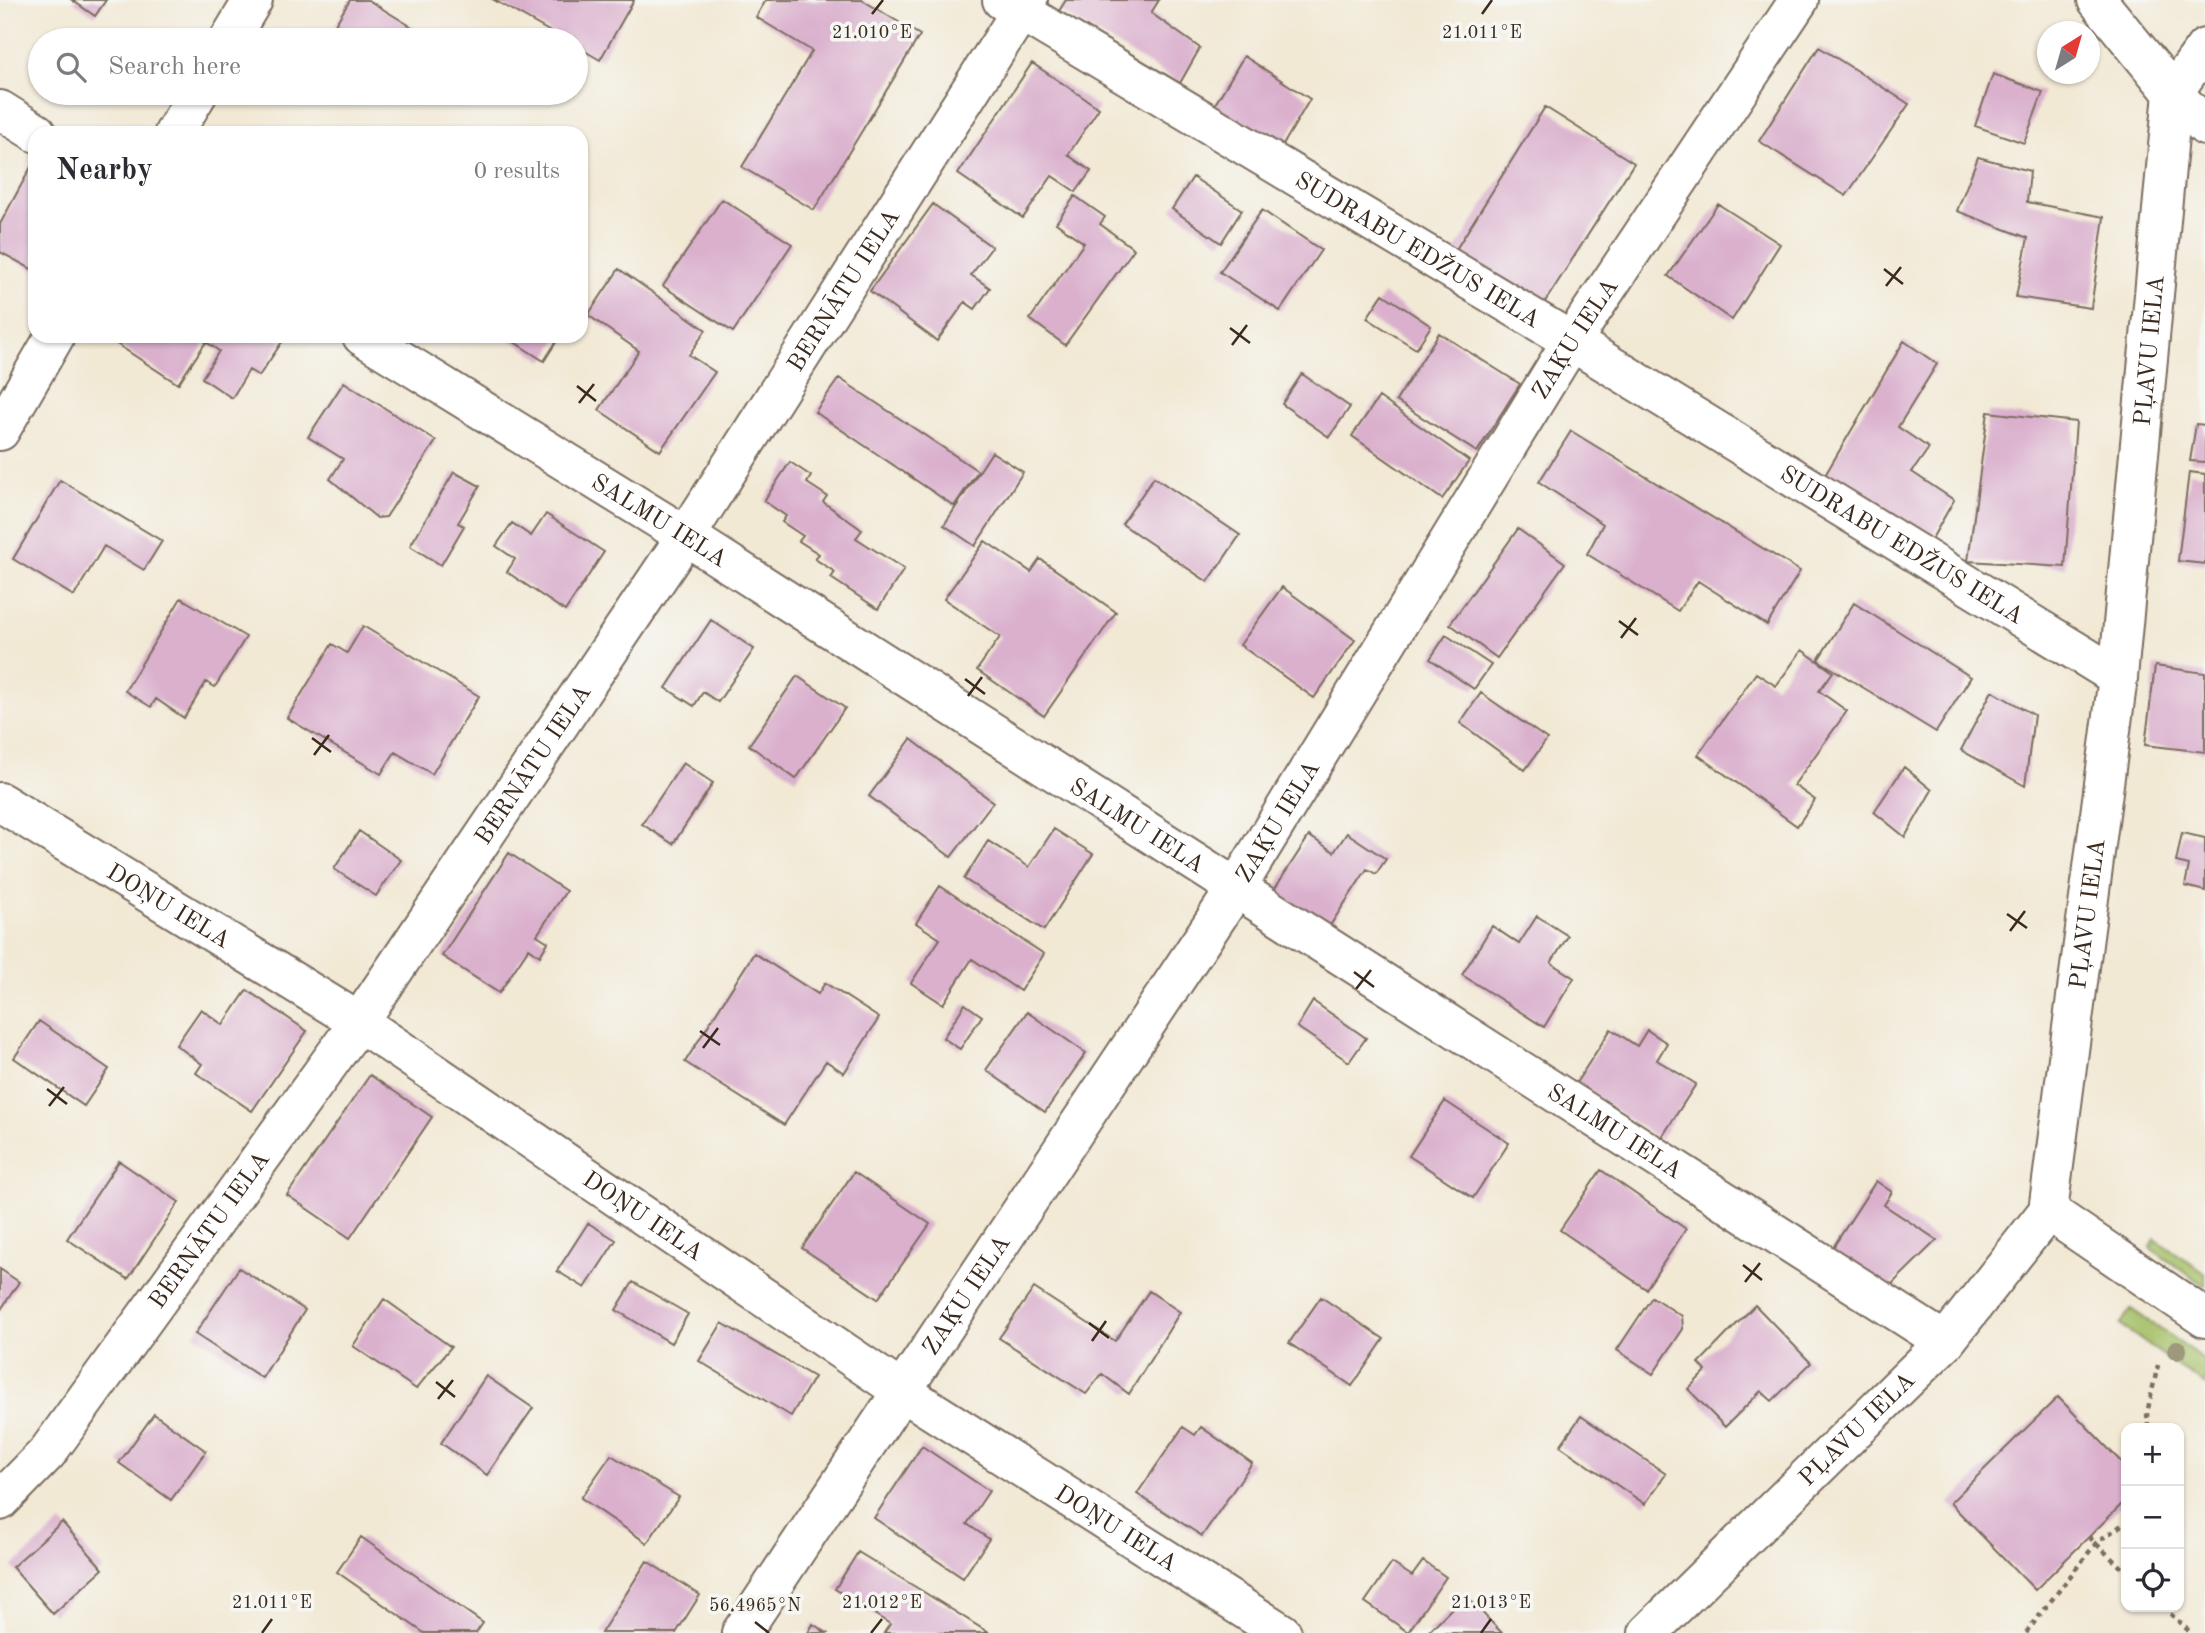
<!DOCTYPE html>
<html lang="en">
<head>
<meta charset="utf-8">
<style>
  body { margin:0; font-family:"Old Standard TT",serif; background:#f2f2f3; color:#2b2b33 }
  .controls { position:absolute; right:21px; bottom:21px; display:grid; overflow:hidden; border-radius:14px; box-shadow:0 2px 5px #0004 }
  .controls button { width:63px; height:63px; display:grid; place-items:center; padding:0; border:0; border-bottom:2px solid #e1e1e2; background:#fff; color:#2b2b33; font:35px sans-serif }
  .compass { position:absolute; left:2037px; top:21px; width:63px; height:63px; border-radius:50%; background:#fff; box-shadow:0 2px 5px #0004; rotate:37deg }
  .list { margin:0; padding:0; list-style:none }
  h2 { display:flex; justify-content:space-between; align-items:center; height:91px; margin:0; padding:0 28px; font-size:30px }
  h2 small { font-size:23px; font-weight:400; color:#7c7c81 }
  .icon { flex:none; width:38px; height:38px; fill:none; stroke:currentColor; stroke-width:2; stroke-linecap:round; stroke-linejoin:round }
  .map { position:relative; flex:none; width:2205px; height:1633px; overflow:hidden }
  .search { position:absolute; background:#fff; box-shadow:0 2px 5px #0004; left:28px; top:28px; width:560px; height:77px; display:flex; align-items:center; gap:18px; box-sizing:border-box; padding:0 24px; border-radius:38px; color:#7c7c81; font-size:26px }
  .panel { position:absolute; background:#fff; box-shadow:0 2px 5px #0004; left:28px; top:126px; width:560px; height:217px; border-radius:21px }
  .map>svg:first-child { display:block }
  .green { fill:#a3be64; stroke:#6f7441; stroke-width:2 }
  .building { fill:#dab0cd }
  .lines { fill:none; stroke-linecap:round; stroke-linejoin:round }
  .minor-casing { stroke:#7b6d5e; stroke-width:42 }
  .path { stroke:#7b6d5e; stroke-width:4.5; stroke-dasharray:5 5; stroke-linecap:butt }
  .minor { stroke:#fff; stroke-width:38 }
  .tree { fill:#9e987c }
  .ticks { fill:none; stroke:#3b2a1e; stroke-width:2.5 }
  .labels { text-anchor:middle; stroke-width:7; stroke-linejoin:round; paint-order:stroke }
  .street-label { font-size:24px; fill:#3b2a1e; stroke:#f6f6f2 }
  .ticks-label { font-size:18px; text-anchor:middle; fill:#3b2a1e; stroke:#f6f6f2; stroke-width:7; stroke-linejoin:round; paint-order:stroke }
</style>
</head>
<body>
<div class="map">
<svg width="2205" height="1633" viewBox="0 0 2205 1633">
  <rect width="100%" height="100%" fill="#f6f6f2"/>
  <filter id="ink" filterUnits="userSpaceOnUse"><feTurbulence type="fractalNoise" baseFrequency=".0143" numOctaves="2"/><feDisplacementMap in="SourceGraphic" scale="14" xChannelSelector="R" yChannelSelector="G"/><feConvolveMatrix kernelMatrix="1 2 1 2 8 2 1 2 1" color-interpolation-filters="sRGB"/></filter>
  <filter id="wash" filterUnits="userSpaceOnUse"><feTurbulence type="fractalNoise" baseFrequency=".00686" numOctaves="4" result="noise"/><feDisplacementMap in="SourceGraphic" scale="28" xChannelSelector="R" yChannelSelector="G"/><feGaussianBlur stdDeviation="1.57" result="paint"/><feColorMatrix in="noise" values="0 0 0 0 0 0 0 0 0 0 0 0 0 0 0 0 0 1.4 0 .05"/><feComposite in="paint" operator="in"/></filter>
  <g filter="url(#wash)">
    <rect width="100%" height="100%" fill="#f2e9d5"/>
    <path class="green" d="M 2155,1239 L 2205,1273 L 2205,1286 L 2150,1248 Z
      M 2131,1309 L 2205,1360 L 2205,1385 L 2120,1325 Z"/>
    <g id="blocks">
      <path class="building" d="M 72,0 L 106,0 L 95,16 Z
        M 350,0 L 368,0 L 433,40 L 356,40 L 335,25 Z
        M 494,0 L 634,0 L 600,60 L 576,46 L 576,40 L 565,40 Z
        M 766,0 L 862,0 L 920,35 L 814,210 L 742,167 L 812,51 L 756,17 Z
        M 1066,0 L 1159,0 L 1151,13 L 1200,48 L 1180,83 L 1059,11 Z
        M 1819,47 L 1909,104 L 1846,196 L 1759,141 Z
        M 1244,56 L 1310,99 L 1283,145 L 1214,106 Z
        M 1032,63 L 1099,108 L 1068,155 L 1091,171 L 1076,192 L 1052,176 L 1023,218 L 958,174 Z
        M 1993,74 L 2043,92 L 2024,143 L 1975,126 Z
        M 444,93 L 470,93 L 463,104 Z
        M 1545,107 L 1634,163 L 1543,305 L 1455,251 Z
        M 1978,157 L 2030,171 L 2027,202 L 2104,217 L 2091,308 L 2016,297 L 2028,238 L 1957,211 Z
        M 31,167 L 35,169 L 35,271 L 0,252 L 0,224 Z
        M 1193,177 L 1242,210 L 1221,243 L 1172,209 Z
        M 1075,196 L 1105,217 L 1100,224 L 1134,249 L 1065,345 L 1030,319 L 1084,243 L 1056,223 Z
        M 722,199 L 792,244 L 733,332 L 663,286 Z
        M 933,204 L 992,247 L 971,275 L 990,288 L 975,309 L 965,302 L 937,341 L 870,291 Z
        M 1718,204 L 1780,244 L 1732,320 L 1668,276 Z
        M 1262,210 L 1321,250 L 1280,311 L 1220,272 Z
        M 619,269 L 706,330 L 689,355 L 715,372 L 660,451 L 599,410 L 639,351 L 588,315 Z
        M 1383,294 L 1431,326 L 1416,349 L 1367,318 Z
        M 1439,333 L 1520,384 L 1477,452 L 1396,401 Z
        M 111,336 L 274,336 L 282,342 L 259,376 L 249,370 L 232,398 L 202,378 L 219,351 L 206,342 L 178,384 L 109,339 Z
        M 514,336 L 560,336 L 544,361 L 511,340 Z
        M 1904,341 L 1937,364 L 1898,427 L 1929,448 L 1912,472 L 1954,500 L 1930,542 L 1824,477 Z
        M 1302,374 L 1350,407 L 1329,437 L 1282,404 Z
        M 839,378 L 978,471 L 954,506 L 815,412 Z
        M 344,382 L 436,441 L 386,517 L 377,518 L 330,479 L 343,459 L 308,437 Z
        M 1379,397 L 1469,461 L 1442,499 L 1352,436 Z
        M 1988,412 L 2076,422 L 2065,567 L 1968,561 Z
        M 2196,424 L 2205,425 L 2205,462 L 2190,461 Z
        M 1571,431 L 1800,571 L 1767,625 L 1698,581 L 1678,611 L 1587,554 L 1603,524 L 1539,482 Z
        M 992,452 L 1023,472 L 975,546 L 944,525 Z
        M 790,462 L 811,476 L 807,483 L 827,496 L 823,502 L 862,530 L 856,538 L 904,569 L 878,609 L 831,578 L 835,572 L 815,559 L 819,554 L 799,541 L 803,536 L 782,522 L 786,516 L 764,501 Z
        M 454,472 L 480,486 L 458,523 L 464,526 L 441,565 L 410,546 Z
        M 2189,472 L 2205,474 L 2205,564 L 2178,561 Z
        M 1154,477 L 1240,535 L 1208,582 L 1122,524 Z
        M 60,480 L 162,541 L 144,570 L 104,546 L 74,596 L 13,559 Z
        M 546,514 L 604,552 L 565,611 L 507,572 L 515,559 L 496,546 L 512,523 L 531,536 Z
        M 1518,529 L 1565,563 L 1497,658 L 1450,624 Z
        M 985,541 L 1031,572 L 1040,559 L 1116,612 L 1044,716 L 977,670 L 1000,637 L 944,599 Z
        M 1282,587 L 1355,640 L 1314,698 L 1240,645 Z
        M 181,598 L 246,637 L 215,687 L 206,682 L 184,718 L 156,699 L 151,707 L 125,691 Z
        M 1854,603 L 1971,677 L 1936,732 L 1818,660 Z
        M 711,620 L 754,649 L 718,702 L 703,692 L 694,706 L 666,688 Z
        M 363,626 L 479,696 L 432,774 L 395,752 L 381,774 L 287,718 L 332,644 L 347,653 Z
        M 1446,635 L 1491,665 L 1474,689 L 1430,659 Z
        M 1802,650 L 1833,672 L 1819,691 L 1847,711 L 1794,785 L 1815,800 L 1797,826 L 1698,755 L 1756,673 L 1776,686 Z
        M 2155,666 L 2205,673 L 2205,752 L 2145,745 Z
        M 797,676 L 845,708 L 796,779 L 749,745 Z
        M 1992,691 L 2034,715 L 2025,786 L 1961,750 Z
        M 1481,693 L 1547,739 L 1525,770 L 1460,723 Z
        M 911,739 L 993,802 L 951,857 L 869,796 Z
        M 683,763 L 713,783 L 673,844 L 642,824 Z
        M 1904,767 L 1932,790 L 1905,837 L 1874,812 Z
        M 1054,829 L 1093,854 L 1044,930 L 964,879 L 988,841 L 1029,867 Z
        M 359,831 L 401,860 L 376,896 L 334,869 Z
        M 1347,833 L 1386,859 L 1376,874 L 1367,869 L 1329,927 L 1274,890 L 1309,836 L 1334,852 Z
        M 2182,833 L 2205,838 L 2205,891 L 2185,886 L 2189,865 L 2176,862 Z
        M 509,853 L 566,891 L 537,935 L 548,942 L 540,956 L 529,948 L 499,993 L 442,956 Z
        M 940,886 L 1044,954 L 1020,991 L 972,959 L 943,1004 L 911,983 L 940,939 L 916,923 Z
        M 1537,916 L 1568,936 L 1551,963 L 1574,978 L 1544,1027 L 1462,975 L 1492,926 L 1519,944 Z
        M 754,953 L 818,994 L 825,983 L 879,1018 L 844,1073 L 826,1061 L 784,1125 L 685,1062 Z
        M 247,990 L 307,1031 L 252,1111 L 196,1073 L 202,1064 L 176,1045 L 201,1009 L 223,1025 Z
        M 1313,1001 L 1366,1038 L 1349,1062 L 1297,1027 Z
        M 965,1004 L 982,1016 L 960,1049 L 943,1038 Z
        M 1027,1012 L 1086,1053 L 1045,1112 L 986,1070 Z
        M 39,1021 L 109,1069 L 84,1106 L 14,1058 Z
        M 1611,1029 L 1637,1046 L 1647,1030 L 1667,1043 L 1657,1060 L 1696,1084 L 1660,1140 L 1576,1083 Z
        M 370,1075 L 432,1117 L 350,1238 L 287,1195 Z
        M 1445,1101 L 1509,1143 L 1473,1198 L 1409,1156 Z
        M 119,1161 L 179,1202 L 128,1279 L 67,1239 Z
        M 1601,1170 L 1686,1229 L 1646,1289 L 1560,1230 Z
        M 854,1172 L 930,1224 L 878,1299 L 802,1248 Z
        M 1876,1181 L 1892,1192 L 1884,1205 L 1937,1240 L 1887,1289 L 1830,1252 Z
        M 588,1223 L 616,1240 L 585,1288 L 557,1271 Z
        M 239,1268 L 305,1310 L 262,1378 L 195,1334 Z
        M 0,1269 L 19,1282 L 0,1311 Z
        M 633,1282 L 688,1314 L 671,1343 L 616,1310 Z
        M 1034,1288 L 1115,1341 L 1149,1291 L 1180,1312 L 1129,1394 L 1102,1374 L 1086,1394 L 999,1338 Z
        M 1321,1297 L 1384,1339 L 1352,1386 L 1289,1343 Z
        M 1652,1297 L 1682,1316 L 1683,1329 L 1653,1374 L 1617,1350 Z
        M 384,1299 L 451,1347 L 416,1389 L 353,1346 Z
        M 1755,1305 L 1811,1363 L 1772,1401 L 1761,1391 L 1725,1427 L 1688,1389 L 1706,1371 L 1699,1363 Z
        M 722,1323 L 814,1377 L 791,1416 L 699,1361 Z
        M 486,1376 L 533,1408 L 487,1475 L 441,1443 Z
        M 2058,1397 L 2126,1467 L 2126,1500 L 2035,1590 L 1950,1503 Z
        M 154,1414 L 206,1451 L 171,1500 L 119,1463 Z
        M 1581,1416 L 1666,1474 L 1645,1504 L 1560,1446 Z
        M 1183,1427 L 1195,1435 L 1201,1427 L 1252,1463 L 1202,1536 L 1137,1494 Z
        M 922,1446 L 989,1491 L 967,1524 L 989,1539 L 963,1578 L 874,1518 Z
        M 611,1455 L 679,1497 L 647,1543 L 581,1498 Z
        M 62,1522 L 103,1569 L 53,1614 L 12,1567 Z
        M 361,1537 L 483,1623 L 476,1633 L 424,1633 L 337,1572 Z
        M 858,1552 L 927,1594 L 989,1633 L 884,1633 L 890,1624 L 835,1589 Z
        M 647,1561 L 700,1595 L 676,1633 L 601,1633 Z
        M 1423,1561 L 1446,1577 L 1408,1632 L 1365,1602 L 1392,1563 L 1412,1576 Z
        M 1465,1595 L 1502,1633 L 1427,1633 Z
        M 813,1624 L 827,1633 L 808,1633 Z"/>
    </g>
  </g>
  <g filter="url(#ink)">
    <use href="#blocks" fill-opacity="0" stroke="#7b6d5e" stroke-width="2"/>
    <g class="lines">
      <g class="minor-casing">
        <g id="minor">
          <path id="s1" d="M 1002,0 L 1561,335 L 2118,677"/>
          <path d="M 2097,0 L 2173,93 L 2205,126"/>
          <path d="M 229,40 L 253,0"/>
          <path d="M 0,110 L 37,133"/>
          <path d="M 174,133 L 198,93"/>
          <path id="s2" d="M 362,336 L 686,536 L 1945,1342"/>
          <path d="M 0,431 L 55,336"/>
          <path id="s3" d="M 0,802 L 359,1022 L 903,1392 L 1282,1633"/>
          <path d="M 2048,1211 L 2205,1318"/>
          <path id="s4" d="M 0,1501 L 47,1453 L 359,1022 L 686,536 L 1028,0"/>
          <path id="s5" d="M 741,1633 L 1237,887 L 1571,342 L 1799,0"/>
          <path id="s6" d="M 1648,1633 L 1945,1342 L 2048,1211 L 2118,677 L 2173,93 L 2205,48"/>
        </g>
      </g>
      <path class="path" d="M 2148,1428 L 2147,1413 L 2158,1365
        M 2089,1537 L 2126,1572
        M 2163,1607 L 2191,1633
        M 2026,1633 L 2096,1543 L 2126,1522"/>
      <use href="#minor" class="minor"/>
    </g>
    <circle class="tree" cx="2177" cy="1350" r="10"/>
  </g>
  <path class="ticks" d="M 872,14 L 883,0M 1482,14 L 1492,0M 1884,269 L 1903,284M 1886,286 L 1901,267M 1230,328 L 1250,343M 1232,345 L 1247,325M 577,386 L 596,401M 579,403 L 594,384M 1619,621 L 1638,635M 1621,638 L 1636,618M 965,679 L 985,694M 968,696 L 982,677M 312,738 L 331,752M 314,755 L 329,735M 2007,914 L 2027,928M 2010,931 L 2025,911M 1354,972 L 1374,987M 1356,989 L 1371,970M 700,1031 L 720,1045M 703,1048 L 718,1028M 47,1089 L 67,1104M 49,1106 L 64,1087M 1743,1265 L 1762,1280M 1745,1282 L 1760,1263M 1089,1323 L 1109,1338M 1092,1341 L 1106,1321M 436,1382 L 455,1397M 438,1399 L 453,1380M 755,1622 L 769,1633M 262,1633 L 272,1619M 871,1633 L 882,1619M 1481,1633 L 1491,1619"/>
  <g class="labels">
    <g class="street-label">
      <text dy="8" stroke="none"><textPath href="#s1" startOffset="485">SUDRABU EDŽUS IELA</textPath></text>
      <text dy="8" stroke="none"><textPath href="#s4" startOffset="1477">BERNĀTU IELA</textPath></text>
      <text dy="8" stroke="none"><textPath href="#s5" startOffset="1540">ZAĶU IELA</textPath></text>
      <text dy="8" stroke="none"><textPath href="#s6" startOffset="1449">PĻAVU IELA</textPath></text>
      <text dy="8" stroke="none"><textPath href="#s2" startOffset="350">SALMU IELA</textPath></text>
      <text dy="8" stroke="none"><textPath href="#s1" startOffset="1052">SUDRABU EDŽUS IELA</textPath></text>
      <text dy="8" stroke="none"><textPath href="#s4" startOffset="910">BERNĀTU IELA</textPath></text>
      <text dy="8" stroke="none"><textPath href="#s5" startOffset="973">ZAĶU IELA</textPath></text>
      <text dy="8" stroke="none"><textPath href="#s2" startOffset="917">SALMU IELA</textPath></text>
      <text dy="8" stroke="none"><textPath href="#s3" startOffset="198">DOŅU IELA</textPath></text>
      <text dy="8" stroke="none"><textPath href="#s6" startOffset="882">PĻAVU IELA</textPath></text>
      <text dy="8" stroke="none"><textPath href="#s2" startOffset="1484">SALMU IELA</textPath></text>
      <text dy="8" stroke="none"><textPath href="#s3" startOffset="765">DOŅU IELA</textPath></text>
      <text dy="8" stroke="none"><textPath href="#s4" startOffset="343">BERNĀTU IELA</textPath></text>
      <text dy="8" stroke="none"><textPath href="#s5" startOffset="406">ZAĶU IELA</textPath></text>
      <text dy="8" stroke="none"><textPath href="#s6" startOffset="292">PĻAVU IELA</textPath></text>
      <text dy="8" stroke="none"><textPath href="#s3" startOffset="1332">DOŅU IELA</textPath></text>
    </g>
  </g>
  <g class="ticks-label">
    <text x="872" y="38">21.010°E</text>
    <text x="1482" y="38">21.011°E</text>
    <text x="272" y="1608">21.011°E</text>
    <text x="882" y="1608">21.012°E</text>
    <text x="1491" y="1608">21.013°E</text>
    <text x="755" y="1611">56.4965°N</text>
  </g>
</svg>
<div class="controls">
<button>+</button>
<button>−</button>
<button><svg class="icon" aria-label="locate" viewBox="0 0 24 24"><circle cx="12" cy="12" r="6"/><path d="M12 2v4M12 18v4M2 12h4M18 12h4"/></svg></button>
</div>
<svg class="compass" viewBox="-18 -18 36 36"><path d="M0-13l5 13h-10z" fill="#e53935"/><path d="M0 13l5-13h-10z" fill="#7c7c81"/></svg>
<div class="search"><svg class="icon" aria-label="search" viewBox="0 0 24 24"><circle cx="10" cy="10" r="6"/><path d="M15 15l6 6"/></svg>Search here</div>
<section class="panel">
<h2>Nearby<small>0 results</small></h2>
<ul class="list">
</ul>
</section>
</div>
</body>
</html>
